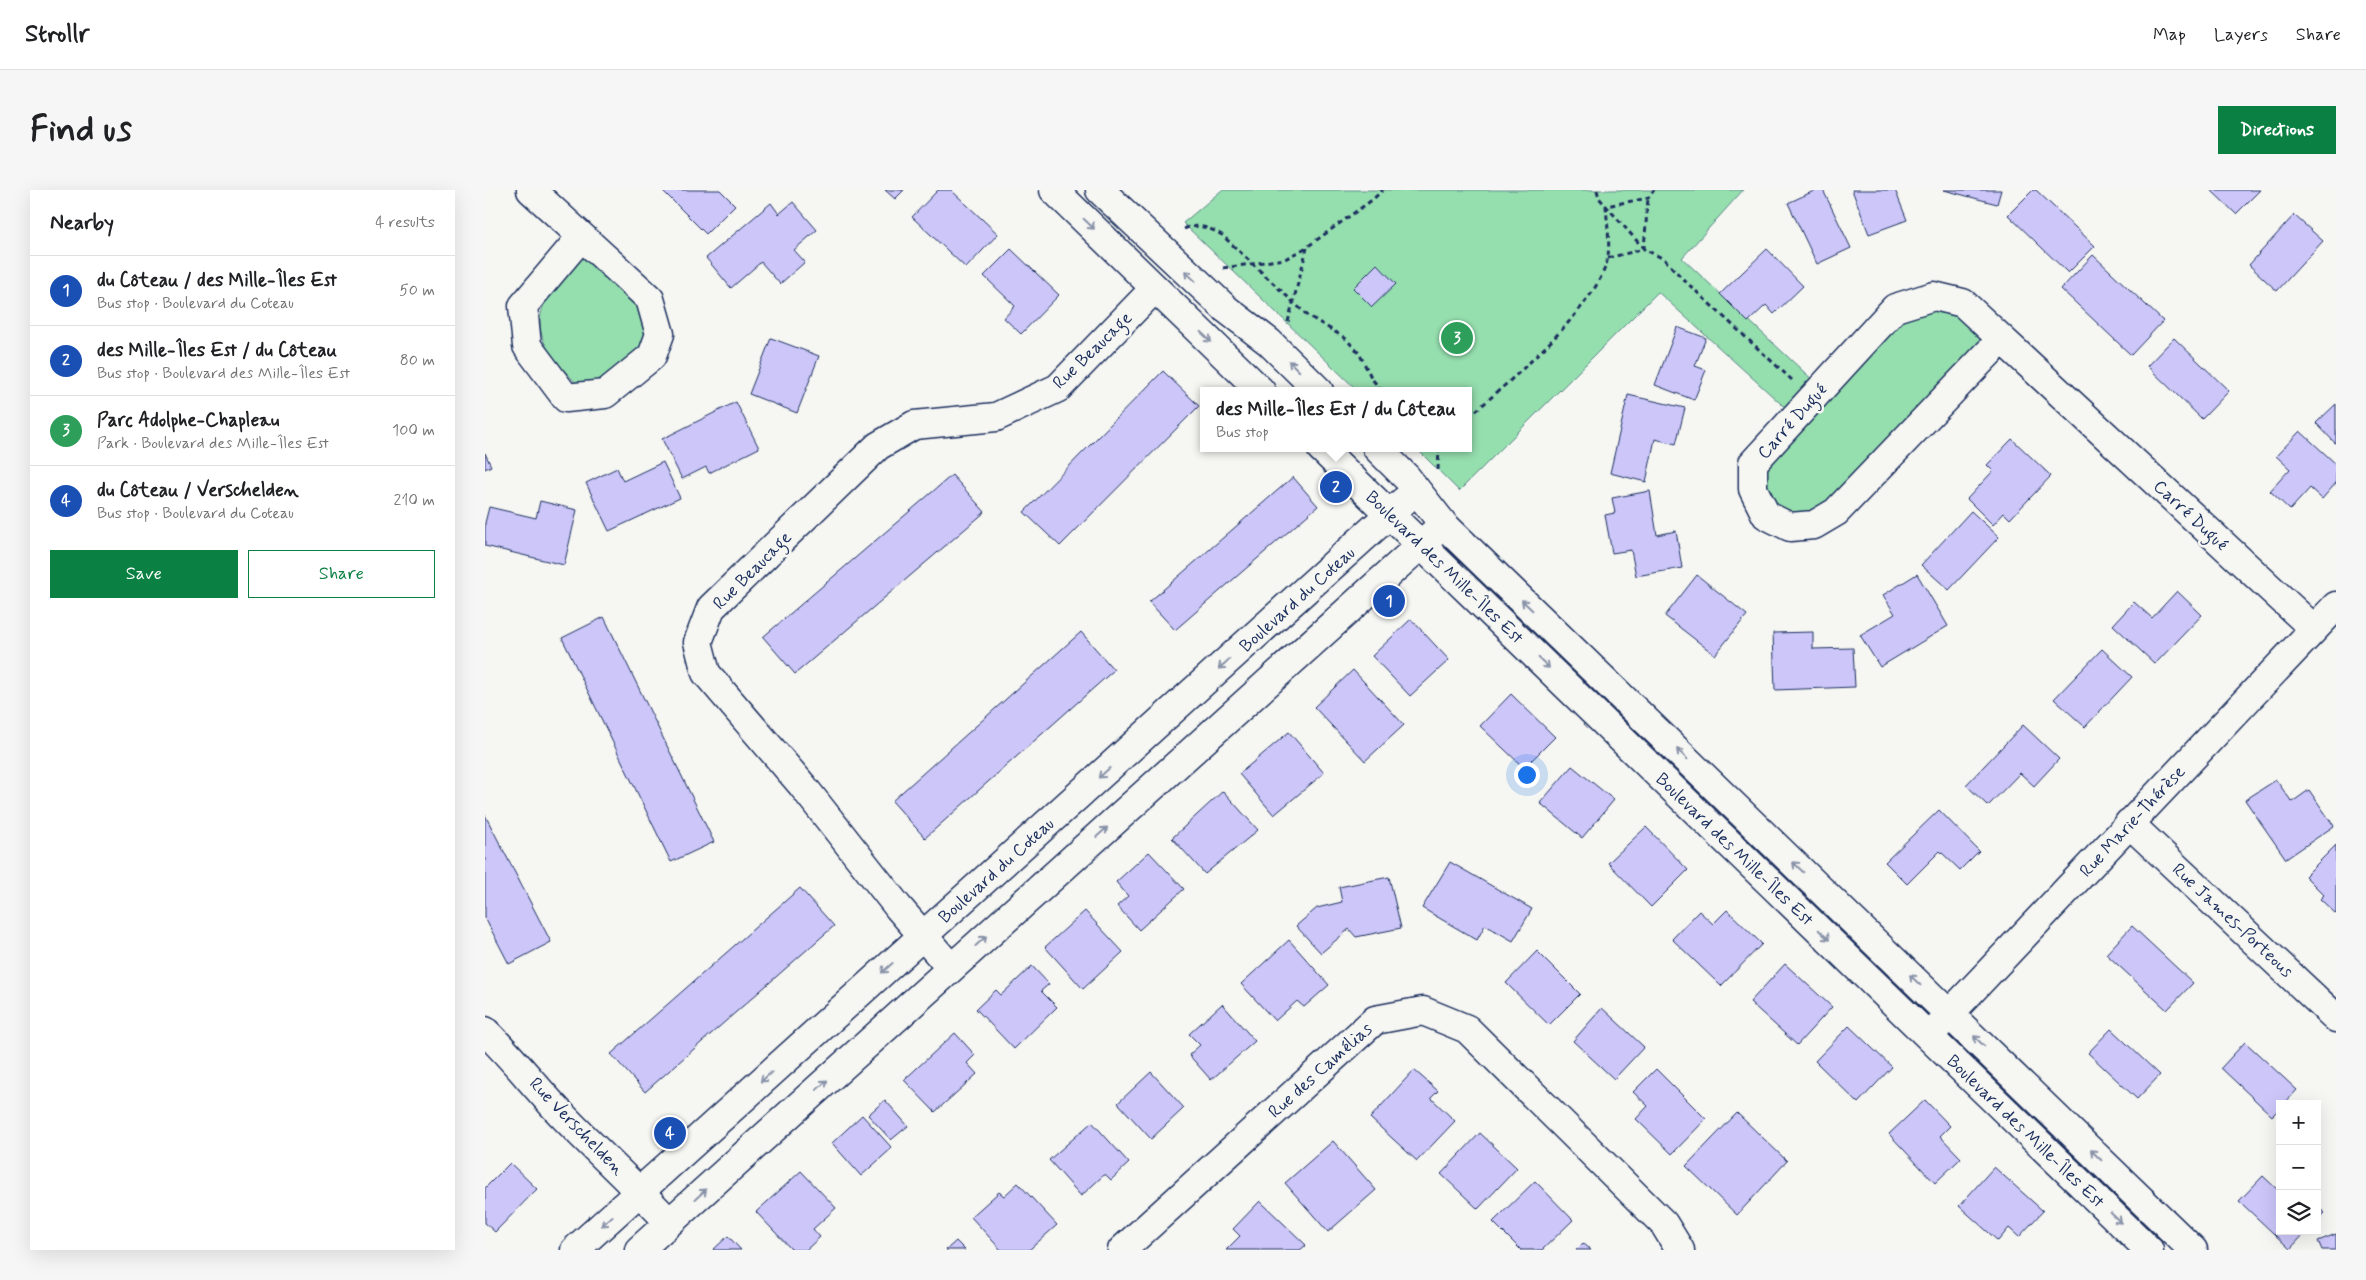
<!DOCTYPE html>
<html lang="en">
<head>
<meta charset="utf-8">
<style>
  body { margin:0; font-family:Mynerve,sans-serif; background:#f6f6f6; color:#202124 }
  .controls { position:absolute; right:15px; bottom:15px; display:grid; overflow:hidden; border-radius:0px; box-shadow:0 5px 20px #0002 }
  .controls button { width:45px; height:45px; display:grid; place-items:center; padding:0; border:0; border-bottom:1px solid #e0e0e0; background:#fff; color:#202124; font:25px sans-serif }
  .you { position:absolute; left:1041px; top:584px; width:18px; height:18px; margin:-12px; border:4px solid #fff; border-radius:50%; background:#1a73e8; box-shadow:0 0 0 8px #1a73e833 }
  .badge { display:grid; place-items:center; width:32px; height:32px; border-radius:50%; background:#0b8043; color:#fff; font-size:16px; font-weight:700 }
  .pin { position:absolute; translate:-50% -50%; border:2px solid #fff; box-shadow:0 1px 5px #0006 }
  .popup { position:absolute; left:715px; top:197px; width:272px; height:65px; box-sizing:border-box; display:grid; place-content:center; border-radius:0px; background:#fff; filter:drop-shadow(0 1px 4px #0005); font-size:16px; white-space:nowrap; color:#757577 }
  .popup b { font-size:19px; color:#202124 }
  .popup::after { content:''; position:absolute; left:50%; top:100%; margin-left:-10px; border:10px solid transparent; border-top-color:#fff }
  .list { margin:0; padding:0; list-style:none }
  h2 { display:flex; justify-content:space-between; align-items:center; height:65px; margin:0; padding:0 20px; font-size:21px }
  h2 small { font-size:16px; font-weight:400; color:#757577 }
  .list li { display:grid; grid-template-columns:32px 1fr auto; gap:15px; align-items:center; box-sizing:border-box; height:70px; padding:0 20px; border-top:1px solid #e0e0e0 }
  .list b { display:block; font-size:19px; white-space:nowrap }
  .list p { margin:0; font-size:16px; white-space:nowrap; color:#757577 }
  .list em { font-size:16px; font-style:normal; color:#757577 }
  .actions { display:flex; gap:10px; padding:15px 20px }
  .actions a { flex:1; padding:11px 0; border:1px solid #0b8043; border-radius:0px; text-align:center; font-size:18px; color:#0b8043 }
  .actions .main { background:#0b8043; color:#fff }
  .icon { flex:none; width:28px; height:28px; fill:none; stroke:currentColor; stroke-width:2; stroke-linecap:round; stroke-linejoin:round }
  .map { position:relative; flex:none; width:1851px; height:1060px; overflow:hidden; border-radius:0px }
  header { display:flex; align-items:center; gap:30px; box-sizing:border-box; height:70px; padding:0 25px; background:#fff; border-bottom:1px solid #e0e0e0 }
  header strong { font-size:24px }
  nav { display:flex; gap:28px; margin-inline-start:auto; font-size:18px }
  .intro { display:flex; align-items:center; justify-content:space-between; box-sizing:border-box; height:120px; padding:0 30px }
  h1 { margin:0; font-size:35px }
  .button { padding:12px 22px; border-radius:0px; background:#0b8043; color:#fff; font-size:18px; font-weight:700 }
  main { display:flex; gap:30px; padding:0 30px }
  aside { flex:1; background:#fff; border-radius:0px; box-shadow:0 5px 20px #0002 }
  .map>svg:first-child { display:block }
  .green { fill:#95deae; stroke:#588686 }
  .building { fill:#ccc6f9; stroke:#1b2f5e }
  .lines { fill:none; stroke-linecap:round; stroke-linejoin:round }
  .minor-casing { stroke:#1b2f5e; stroke-width:31 }
  .path { stroke:#1b2f5e; stroke-width:3; stroke-dasharray:5 4; stroke-linecap:butt }
  .minor { stroke:#f6f6f2; stroke-width:28 }
  .oneway { stroke:#8892a8 }
  .labels { text-anchor:middle; stroke-width:5; stroke-linejoin:round; paint-order:stroke }
  .street-label { font-size:18px; fill:#1b2f5e; stroke:#f6f6f2 }
</style>
</head>
<body>
<header>
<strong>Strollr</strong>
<nav><a>Map</a><a>Layers</a><a>Share</a></nav>
</header>
<div class="intro"><h1>Find us</h1><a class="button">Directions</a></div>
<main>
<aside>
<h2>Nearby<small>4 results</small></h2>
<ul class="list">
<li><span class="badge" style="background:#1a4fb4">1</span><div><b>du Côteau / des Mille-Îles Est</b><p>Bus stop · Boulevard du Coteau</p></div><em>50 m</em></li>
<li><span class="badge" style="background:#1a4fb4">2</span><div><b>des Mille-Îles Est / du Côteau</b><p>Bus stop · Boulevard des Mille-Îles Est</p></div><em>80 m</em></li>
<li><span class="badge" style="background:#2e9e5b">3</span><div><b>Parc Adolphe-Chapleau</b><p>Park · Boulevard des Mille-Îles Est</p></div><em>100 m</em></li>
<li><span class="badge" style="background:#1a4fb4">4</span><div><b>du Côteau / Verschelden</b><p>Bus stop · Boulevard du Coteau</p></div><em>210 m</em></li>
</ul>
<div class="actions"><a class="main">Save</a><a>Share</a></div>
</aside>
<div class="map">
<svg width="1851" height="1060" viewBox="0 0 1851 1060">
  <rect width="100%" height="100%" fill="#f6f6f2"/>
  <filter id="ink" filterUnits="userSpaceOnUse"><feTurbulence type="fractalNoise" baseFrequency=".02" numOctaves="2"/><feDisplacementMap in="SourceGraphic" scale="10" xChannelSelector="R" yChannelSelector="G"/><feConvolveMatrix kernelMatrix="1 2 1 2 8 2 1 2 1" color-interpolation-filters="sRGB"/></filter>
  <g filter="url(#ink)">
    <path class="green" d="M 737,0 L 1258,0 L 1197,68 L 1333,195 L 1306,223 L 1173,102 L 974,301 L 931,258 L 984,258 L 984,201 L 873,201 L 698,33 Z
      M 96,64 L 151,113 L 166,145 L 157,162 L 121,191 L 92,194 C 82,183 69,171 62,158 C 41,119 73,92 96,64 Z
      M 1449,106 L 1516,150 L 1351,322 L 1281,325 L 1268,273 L 1410,118 Z"/>
    <path class="building" d="M 177,0 L 235,0 L 250,15 L 221,44 Z
      M 400,0 L 419,0 L 410,9 Z
      M 453,0 L 466,0 L 513,44 L 481,78 L 427,27 Z
      M 1331,0 L 1338,0 L 1366,58 L 1332,74 L 1303,13 Z
      M 1367,0 L 1410,0 L 1422,30 L 1384,44 Z
      M 1459,0 L 1516,0 L 1512,14 Z
      M 1548,0 L 1551,0 L 1610,56 L 1583,83 L 1523,25 Z
      M 1726,0 L 1775,0 L 1751,24 Z
      M 308,12 L 332,40 L 309,60 L 320,72 L 295,94 L 276,72 L 246,98 L 221,68 L 286,13 L 294,24 Z
      M 1809,25 L 1838,51 L 1792,101 L 1764,75 Z
      M 526,59 L 574,105 L 536,144 L 519,128 L 530,116 L 499,86 Z
      M 1282,59 L 1318,96 L 1289,124 L 1281,115 L 1263,132 L 1235,104 Z
      M 1608,65 L 1678,131 L 1646,165 L 1576,99 Z
      M 892,74 L 911,94 L 887,117 L 868,98 Z
      M 1192,137 L 1221,148 L 1210,176 L 1221,180 L 1209,210 L 1170,195 Z
      M 286,148 L 334,166 L 312,223 L 264,204 Z
      M 1689,148 L 1744,201 L 1717,229 L 1662,176 Z
      M 678,181 L 714,216 L 575,356 L 539,322 Z
      M 1143,205 L 1200,218 L 1191,254 L 1170,249 L 1161,292 L 1125,283 Z
      M 251,212 L 274,258 L 224,283 L 221,277 L 197,289 L 177,249 Z
      M 1851,214 L 1851,254 L 1831,233 Z
      M 1815,241 L 1851,274 L 1851,293 L 1837,309 L 1825,298 L 1805,320 L 1785,301 L 1805,279 L 1791,266 Z
      M 1527,249 L 1566,286 L 1525,329 L 1519,323 L 1508,335 L 1482,309 L 1508,281 L 1502,275 Z
      M 0,263 L 6,276 L 0,279 Z
      M 178,272 L 195,308 L 124,341 L 101,293 L 132,278 L 138,291 Z
      M 467,285 L 500,322 L 310,484 L 278,447 Z
      M 808,287 L 833,316 L 690,440 L 664,412 Z
      M 1165,301 L 1172,345 L 1191,341 L 1197,378 L 1151,386 L 1146,360 L 1127,363 L 1120,325 L 1130,323 L 1127,308 Z
      M 55,311 L 92,320 L 79,375 L 0,356 L 0,333 L 4,317 L 51,328 Z
      M 1486,321 L 1514,347 L 1464,400 L 1436,375 Z
      M 1432,384 L 1463,436 L 1395,477 L 1375,445 L 1410,424 L 1398,405 Z
      M 1212,385 L 1262,425 L 1230,465 L 1180,426 Z
      M 1692,401 L 1717,425 L 1670,474 L 1628,435 L 1649,412 L 1667,428 Z
      M 119,427 L 229,652 L 186,672 L 77,448 Z
      M 926,429 L 964,470 L 925,506 L 887,466 Z
      M 596,442 L 629,480 L 440,648 L 407,611 Z
      M 1328,442 L 1328,459 L 1368,458 L 1370,497 L 1290,500 L 1288,443 Z
      M 1617,459 L 1647,487 L 1600,537 L 1569,509 Z
      M 868,480 L 919,535 L 880,571 L 829,517 Z
      M 1026,504 L 1070,547 L 1039,578 L 995,536 Z
      M 1538,535 L 1574,569 L 1549,596 L 1535,583 L 1503,616 L 1481,595 Z
      M 804,542 L 839,583 L 789,625 L 754,584 Z
      M 1087,576 L 1129,610 L 1097,648 L 1055,613 Z
      M 1791,590 L 1807,612 L 1824,600 L 1849,636 L 1801,669 L 1760,610 Z
      M 738,601 L 773,640 L 720,684 L 687,648 Z
      M 1454,620 L 1494,661 L 1475,680 L 1455,661 L 1422,694 L 1400,672 Z
      M 0,625 L 66,752 L 24,774 L 0,728 Z
      M 1161,637 L 1203,680 L 1166,717 L 1123,673 Z
      M 1851,655 L 1851,724 L 1835,709 L 1839,705 L 1820,686 Z
      M 664,662 L 699,699 L 654,740 L 632,716 L 643,706 L 631,692 Z
      M 965,672 L 1047,719 L 1028,751 L 1000,735 L 992,750 L 937,718 Z
      M 904,687 L 916,738 L 871,747 L 864,739 L 836,763 L 811,736 L 832,718 L 857,712 L 854,697 Z
      M 315,698 L 349,736 L 160,902 L 126,864 Z
      M 1242,720 L 1277,754 L 1236,796 L 1187,749 L 1214,721 L 1228,734 Z
      M 600,721 L 638,762 L 598,799 L 560,757 Z
      M 1647,736 L 1708,793 L 1682,820 L 1621,764 Z
      M 804,750 L 844,795 L 819,817 L 812,811 L 790,831 L 756,794 Z
      M 1052,761 L 1095,804 L 1064,835 L 1021,793 Z
      M 1300,774 L 1347,817 L 1312,855 L 1265,812 Z
      M 547,776 L 564,794 L 556,801 L 572,817 L 529,859 L 491,819 L 511,800 L 516,805 Z
      M 737,814 L 770,851 L 726,890 L 704,865 L 715,855 L 704,844 Z
      M 1117,818 L 1159,857 L 1129,889 L 1088,851 Z
      M 1364,836 L 1407,877 L 1373,913 L 1330,871 Z
      M 1626,839 L 1675,885 L 1652,909 L 1603,863 Z
      M 470,843 L 490,865 L 482,873 L 492,884 L 450,922 L 419,890 Z
      M 1760,852 L 1812,900 L 1799,914 L 1795,914 L 1795,918 L 1787,926 L 1736,878 Z
      M 1171,879 L 1221,929 L 1187,964 L 1151,929 L 1163,916 L 1148,902 Z
      M 929,880 L 953,901 L 946,908 L 970,931 L 932,971 L 885,928 Z
      M 666,882 L 699,918 L 666,949 L 633,913 Z
      M 400,910 L 423,936 L 406,950 L 383,925 Z
      M 1440,910 L 1465,936 L 1455,946 L 1476,968 L 1450,993 L 1404,944 Z
      M 1252,923 L 1302,971 L 1252,1025 L 1201,976 Z
      M 377,925 L 407,958 L 376,986 L 347,953 Z
      M 607,932 L 644,973 L 626,990 L 620,984 L 596,1006 L 564,970 Z
      M 995,943 L 1032,978 L 993,1019 L 956,984 Z
      M 848,951 L 891,1000 L 843,1042 L 800,993 Z
      M 25,973 L 52,999 L 10,1042 L 0,1033 L 0,998 Z
      M 1509,977 L 1558,1021 L 1534,1047 L 1524,1038 L 1513,1051 L 1474,1016 Z
      M 316,981 L 351,1018 L 328,1039 L 335,1047 L 321,1060 L 307,1060 L 271,1022 Z
      M 1778,986 L 1795,1002 L 1795,1041 L 1822,1041 L 1805,1059 L 1754,1011 Z
      M 1050,991 L 1088,1030 L 1057,1060 L 1036,1060 L 1008,1032 Z
      M 533,993 L 572,1035 L 544,1060 L 516,1060 L 486,1027 L 514,1002 L 519,1006 Z
      M 775,1011 L 821,1055 L 815,1060 L 741,1060 L 755,1046 L 748,1039 Z
      M 1832,1016 L 1840,1023 L 1832,1031 Z
      M 1851,1044 L 1851,1060 L 1837,1060 L 1833,1051 Z
      M 243,1046 L 256,1060 L 228,1060 Z
      M 471,1051 L 480,1060 L 461,1060 Z
      M 1098,1053 L 1106,1060 L 1091,1060 Z"/>
    <g class="lines">
      <g class="minor-casing">
        <path id="minor" d="M 46,0 L 165,109 L 175,144 L 167,166 L 120,204 L 81,208 L 42,156 L 38,116 L 96,47
          M 569,0 L 776,201
          M 615,0 L 741,119 L 784,152 L 834,201
          M 1516,150 L 1351,322 L 1329,335 L 1305,337 L 1281,325 L 1268,299 L 1268,273 L 1410,118 L 1449,106 L 1478,113 L 1829,439
          M 836,258 L 1664,1060
          M 892,258 L 922,288 L 959,335 L 1708,1060
          M 1644,633 L 1851,828
          M 466,778 L 413,717 L 317,595 L 221,483 L 213,452 L 226,418 L 393,256 L 429,235 L 511,227 L 573,198 L 670,98
          M 1453,836 L 1851,416
          M 0,841 C 28,868 51,898 78,926 C 113,962 150,996 184,1032
          M 90,1060 L 919,311
          M 154,1060 L 950,342
          M 637,1060 L 890,830 L 938,821 L 982,839 L 1179,1034 L 1195,1060"/>
      </g>
      <path class="path" d="M 1112,0 L 1114,8 L 1159,59 L 1179,69 L 1200,91 L 1307,190
        M 699,39 C 712,33 725,38 737,45 L 822,125 L 860,148 L 874,163 L 887,189 L 897,201
        M 1123,68 L 1159,59 L 1163,8
        M 738,78 L 800,69 L 822,57 L 887,10 L 898,0
        M 803,132 L 822,58
        M 984,227 C 1021,194 1116,115 1123,66 C 1125,50 1122,32 1121,16 L 1163,8 L 1169,0
        M 953,280 L 954,258"/>
      <use href="#minor" class="minor"/>
    </g>
    <defs><path id="oneway-shaft" d="M-6 0H5M1.5-3L5.5 0L1.5 3" fill="none" stroke-width="1.6" stroke-linecap="round" stroke-linejoin="round" transform="scale(1.25)"/></defs>
    <g class="oneway">
      <use href="#oneway-shaft" transform="translate(604 34) rotate(44)"/>
      <use href="#oneway-shaft" transform="translate(705 86) rotate(-137)"/>
      <use href="#oneway-shaft" transform="translate(721 147) rotate(44)"/>
      <use href="#oneway-shaft" transform="translate(809 176) rotate(-135)"/>
      <use href="#oneway-shaft" transform="translate(1042 415) rotate(-136)"/>
      <use href="#oneway-shaft" transform="translate(1059 473) rotate(44)"/>
      <use href="#oneway-shaft" transform="translate(739 474) rotate(138)"/>
      <use href="#oneway-shaft" transform="translate(1197 564) rotate(-136)"/>
      <use href="#oneway-shaft" transform="translate(619 583) rotate(138)"/>
      <use href="#oneway-shaft" transform="translate(617 642) rotate(-42)"/>
      <use href="#oneway-shaft" transform="translate(1313 677) rotate(-136)"/>
      <use href="#oneway-shaft" transform="translate(1339 745) rotate(44)"/>
      <use href="#oneway-shaft" transform="translate(496 751) rotate(-42)"/>
      <use href="#oneway-shaft" transform="translate(402 778) rotate(138)"/>
      <use href="#oneway-shaft" transform="translate(1430 790) rotate(-136)"/>
      <use href="#oneway-shaft" transform="translate(1494 851) rotate(-136)"/>
      <use href="#oneway-shaft" transform="translate(281 887) rotate(138)"/>
      <use href="#oneway-shaft" transform="translate(337 895) rotate(-42)"/>
      <use href="#oneway-shaft" transform="translate(1611 965) rotate(-136)"/>
      <use href="#oneway-shaft" transform="translate(216 1004) rotate(-42)"/>
      <use href="#oneway-shaft" transform="translate(1631 1028) rotate(44)"/>
      <use href="#oneway-shaft" transform="translate(122 1031) rotate(138)"/>
    </g>
  </g>
  <g class="labels">
    <g class="street-label">
      <text transform="translate(607 160) rotate(-44)" y="6">Rue Beaucage</text>
      <text transform="translate(1307 231) rotate(-48)" y="6">Carré Dugué</text>
      <text transform="translate(1706 325) rotate(43)" y="6">Carré Dugué</text>
      <text transform="translate(960 377) rotate(44)" y="6">Boulevard des Mille-Îles Est</text>
      <text transform="translate(267 380) rotate(-45)" y="6">Rue Beaucage</text>
      <text transform="translate(812 409) rotate(-42)" y="6">Boulevard du Coteau</text>
      <text transform="translate(1647 631) rotate(-47)" y="6">Rue Marie-Thérèse</text>
      <text transform="translate(1250 659) rotate(44)" y="6">Boulevard des Mille-Îles Est</text>
      <text transform="translate(511 680) rotate(-42)" y="6">Boulevard du Coteau</text>
      <text transform="translate(1748 730) rotate(43)" y="6">Rue James-Porteous</text>
      <text transform="translate(835 880) rotate(-42)" y="6">Rue des Camélias</text>
      <text transform="translate(92 936) rotate(46)" y="6">Rue Verschelden</text>
      <text transform="translate(1541 941) rotate(44)" y="6">Boulevard des Mille-Îles Est</text>
    </g>
  </g>
</svg>
<div class="controls">
<button>+</button>
<button>−</button>
<button><svg class="icon" aria-label="layers" viewBox="0 0 24 24"><path d="M12 4l9 5-9 5-9-5zM3 14l9 5 9-5"/></svg></button>
</div>
<div class="you"></div>
<div class="pin badge" style="left:904px;top:411px;background:#1a4fb4">1</div>
<div class="pin badge" style="left:851px;top:297px;background:#1a4fb4">2</div>
<div class="popup"><b>des Mille-Îles Est / du Côteau</b>Bus stop</div>
<div class="pin badge" style="left:972px;top:148px;background:#2e9e5b">3</div>
<div class="pin badge" style="left:185px;top:943px;background:#1a4fb4">4</div>
</div>
</main>
</body>
</html>
